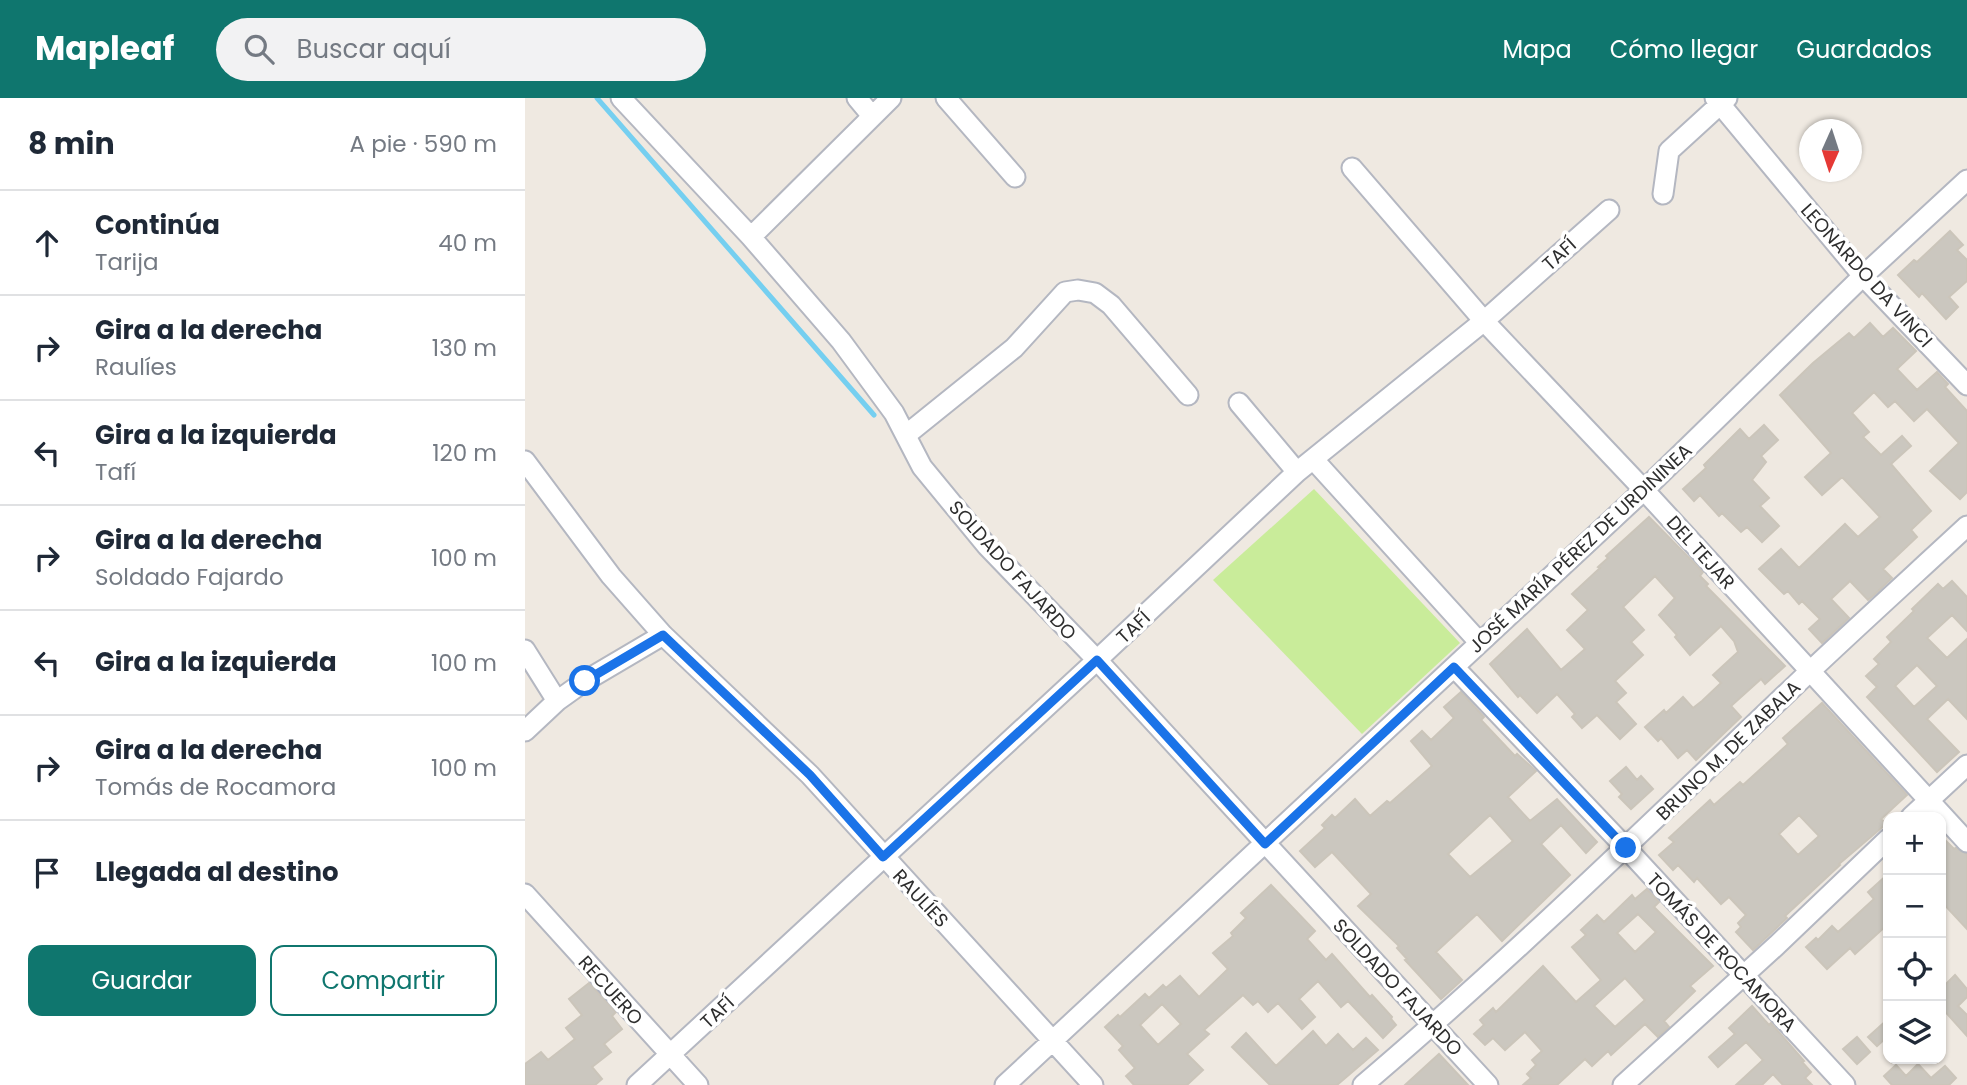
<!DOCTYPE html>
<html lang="es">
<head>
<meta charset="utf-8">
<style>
  body { margin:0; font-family:Poppins,sans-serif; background:#f2f2f3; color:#1f2937 }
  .controls { position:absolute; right:21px; bottom:21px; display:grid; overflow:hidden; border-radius:14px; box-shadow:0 2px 5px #0004 }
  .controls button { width:63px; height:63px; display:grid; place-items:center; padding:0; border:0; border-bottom:2px solid #e0e1e3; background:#fff; color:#1f2937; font:35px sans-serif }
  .compass { position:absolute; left:1274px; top:21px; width:63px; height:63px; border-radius:50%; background:#fff; box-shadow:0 2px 5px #0004; rotate:183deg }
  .stop { position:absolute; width:21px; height:21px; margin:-16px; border:5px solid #1a73e8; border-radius:50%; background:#fff }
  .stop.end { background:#1a73e8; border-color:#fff; box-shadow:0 2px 7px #0008 }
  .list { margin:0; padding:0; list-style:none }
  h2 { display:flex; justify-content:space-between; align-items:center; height:91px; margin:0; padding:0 28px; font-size:30px }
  h2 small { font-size:23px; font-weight:400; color:#747a83 }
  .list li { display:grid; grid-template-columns:46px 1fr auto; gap:21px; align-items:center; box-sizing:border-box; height:105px; padding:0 28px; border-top:2px solid #e0e1e3 }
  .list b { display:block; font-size:26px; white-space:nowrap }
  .list p { margin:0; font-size:23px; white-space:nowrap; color:#747a83 }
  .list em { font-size:23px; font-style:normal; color:#747a83 }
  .actions { display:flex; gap:14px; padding:21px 28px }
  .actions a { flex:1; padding:16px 0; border:2px solid #0f766e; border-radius:14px; text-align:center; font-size:24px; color:#0f766e }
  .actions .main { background:#0f766e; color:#fff }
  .icon { flex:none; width:38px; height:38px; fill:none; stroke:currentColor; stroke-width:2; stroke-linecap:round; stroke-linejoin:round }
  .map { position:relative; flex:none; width:1442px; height:987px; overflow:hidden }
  header { display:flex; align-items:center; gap:42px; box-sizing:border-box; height:98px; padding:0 35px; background:#0f766e; color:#fff }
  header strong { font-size:33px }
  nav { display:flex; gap:38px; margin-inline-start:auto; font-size:24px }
  .search { width:490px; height:63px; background:#f2f2f3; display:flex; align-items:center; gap:18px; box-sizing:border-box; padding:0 24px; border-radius:38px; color:#747a83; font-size:26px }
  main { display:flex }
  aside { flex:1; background:#fff }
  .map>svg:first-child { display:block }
  .pitch { fill:#c9ec9a }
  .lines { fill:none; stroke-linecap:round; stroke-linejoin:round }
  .stream { stroke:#75cff0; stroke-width:5 }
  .building { fill:#cbc7bf; stroke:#cbc5ba; stroke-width:2; fill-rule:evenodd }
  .street-casing { stroke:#b4b7c1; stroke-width:23 }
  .street { stroke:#fff; stroke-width:19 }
  .route { stroke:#1a73e8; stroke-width:9 }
  .labels { text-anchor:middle; stroke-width:7; stroke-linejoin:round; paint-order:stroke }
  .street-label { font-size:19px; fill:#2e2e2e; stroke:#fff }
</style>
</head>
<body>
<header>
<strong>Mapleaf</strong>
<div class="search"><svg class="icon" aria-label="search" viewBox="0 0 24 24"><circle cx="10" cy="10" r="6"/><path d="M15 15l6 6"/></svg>Buscar aquí</div>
<nav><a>Mapa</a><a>Cómo llegar</a><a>Guardados</a></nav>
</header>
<main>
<aside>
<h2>8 min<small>A pie · 590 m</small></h2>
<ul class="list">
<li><svg class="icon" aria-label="ahead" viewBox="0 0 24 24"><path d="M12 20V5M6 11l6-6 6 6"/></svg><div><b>Continúa</b><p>Tarija</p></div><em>40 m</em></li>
<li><svg class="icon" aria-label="right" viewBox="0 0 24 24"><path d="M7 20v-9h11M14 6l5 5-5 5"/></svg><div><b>Gira a la derecha</b><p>Raulíes</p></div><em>130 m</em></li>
<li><svg class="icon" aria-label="left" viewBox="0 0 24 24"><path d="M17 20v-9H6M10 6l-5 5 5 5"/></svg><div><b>Gira a la izquierda</b><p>Tafí</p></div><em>120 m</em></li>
<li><svg class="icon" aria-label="right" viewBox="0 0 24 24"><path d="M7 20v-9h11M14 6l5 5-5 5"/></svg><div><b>Gira a la derecha</b><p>Soldado Fajardo</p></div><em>100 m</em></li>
<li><svg class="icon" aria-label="left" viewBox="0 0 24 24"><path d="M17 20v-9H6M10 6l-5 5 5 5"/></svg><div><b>Gira a la izquierda</b></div><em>100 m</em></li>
<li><svg class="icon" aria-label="right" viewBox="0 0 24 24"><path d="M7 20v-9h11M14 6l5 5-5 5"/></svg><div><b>Gira a la derecha</b><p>Tomás de Rocamora</p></div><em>100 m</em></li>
<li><svg class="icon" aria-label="arrive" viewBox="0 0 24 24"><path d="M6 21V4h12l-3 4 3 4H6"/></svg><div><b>Llegada al destino</b></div></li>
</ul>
<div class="actions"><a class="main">Guardar</a><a>Compartir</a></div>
</aside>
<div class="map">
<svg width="1442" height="987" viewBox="0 0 1442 987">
  <rect width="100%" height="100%" fill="#efe9e1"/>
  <path class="pitch" d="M 789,391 L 935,545 L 837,636 L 688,482 Z"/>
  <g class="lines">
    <path class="stream" d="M 72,0 L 349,317"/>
  </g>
  <path class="building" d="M 1425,133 L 1438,147 L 1432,152 L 1442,162 L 1442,183 L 1424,199 L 1433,209 L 1421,221 L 1397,195 L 1394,199 L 1373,177 L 1389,162 L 1392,164 Z
    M 1345,225 L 1358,239 L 1368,230 L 1391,253 L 1372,271 L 1392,292 L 1412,274 L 1423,286 L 1420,289 L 1442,313 L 1442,394 L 1435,401 L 1405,373 L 1434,345 L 1402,311 L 1389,323 L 1370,303 L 1363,309 L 1349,294 L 1327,315 L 1344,334 L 1338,339 L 1356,357 L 1377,338 L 1386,348 L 1366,366 L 1406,413 L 1386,432 L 1392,439 L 1358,471 L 1367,480 L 1349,497 L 1343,502 L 1325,483 L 1306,501 L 1324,520 L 1297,545 L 1284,531 L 1295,521 L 1277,503 L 1274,506 L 1263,493 L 1259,496 L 1234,471 L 1256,451 L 1274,470 L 1320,426 L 1333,439 L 1355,419 L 1318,380 L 1316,380 L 1297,397 L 1280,379 L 1306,355 L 1255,297 L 1288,265 L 1324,235 L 1329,240 Z
    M 1239,327 L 1253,342 L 1236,358 L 1241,364 L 1227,382 L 1244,400 L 1235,408 L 1254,428 L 1237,444 L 1222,429 L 1216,434 L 1197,415 L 1194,418 L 1175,397 L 1169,403 L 1158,391 L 1181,370 L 1179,367 L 1215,331 L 1224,341 Z
    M 1124,419 L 1178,474 L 1175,478 L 1183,486 L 1181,488 L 1260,568 L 1240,586 L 1236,581 L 1206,608 L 1216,619 L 1171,662 L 1162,652 L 1153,660 L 1136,640 L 1133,643 L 1120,629 L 1139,612 L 1141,615 L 1158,599 L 1168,610 L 1177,603 L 1196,585 L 1188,577 L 1213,554 L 1209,543 L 1196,528 L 1165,557 L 1150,539 L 1152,537 L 1134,517 L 1150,500 L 1130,478 L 1098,509 L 1119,532 L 1106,544 L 1118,557 L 1090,583 L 1101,595 L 1091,604 L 1111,626 L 1095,641 L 1072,617 L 1057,630 L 1047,619 L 1050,616 L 1032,596 L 1012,615 L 995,597 L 993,599 L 965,566 L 1002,531 L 1036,572 L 1060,551 L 1042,532 L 1063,512 L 1047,496 L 1075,470 L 1073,469 L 1083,460 L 1081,458 Z
    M 1427,483 L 1442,499 L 1442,533 L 1427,517 L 1402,540 L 1422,560 L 1442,541 L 1442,621 L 1423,601 L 1402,621 L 1434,654 L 1412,674 L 1342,599 L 1352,589 L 1341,578 L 1354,566 L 1349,561 L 1366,544 L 1362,539 L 1389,513 L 1387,511 L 1413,486 L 1418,491 ZM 1392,567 L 1412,588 L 1389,609 L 1370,588 Z
    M 936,594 L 959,619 L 956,622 L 990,658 L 992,656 L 1011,673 L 983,699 L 1005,723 L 1032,701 L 1072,744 L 1061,755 L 1036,727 L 1016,746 L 1045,777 L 977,843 L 952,816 L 911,854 L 937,882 L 916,901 L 880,862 L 882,861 L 872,850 L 874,848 L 833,808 L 846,796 L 807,754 L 790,769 L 775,753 L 800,730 L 797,727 L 807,717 L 810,720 L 830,701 L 845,718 L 862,703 L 865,705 L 907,668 L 886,643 L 897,633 L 906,642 L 929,620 L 919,609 ZM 965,717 L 988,743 L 945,779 L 923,756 Z
    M 1297,605 L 1382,697 L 1356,721 L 1361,726 L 1314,766 L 1315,767 L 1260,818 L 1262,820 L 1228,852 L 1211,834 L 1216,829 L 1213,825 L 1221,817 L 1204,799 L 1196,806 L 1172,780 L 1169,784 L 1153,767 L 1148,772 L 1134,757 L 1149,744 L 1144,740 L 1185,702 L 1189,707 L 1215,684 L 1218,687 L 1263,646 L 1258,640 ZM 1274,717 L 1294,738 L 1273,757 L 1254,736 Z
    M 1101,669 L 1112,682 L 1116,678 L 1128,691 L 1106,711 L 1094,699 L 1097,696 L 1085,683 Z
    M 1416,738 L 1429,751 L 1431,750 L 1442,756 L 1442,831 L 1416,803 Z
    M 1363,776 L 1363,826 L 1330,856 L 1325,850 L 1302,871 L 1281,849 L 1291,840 L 1293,842 L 1307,828 L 1313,834 L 1349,801 L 1343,794 Z
    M 746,787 L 790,833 L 782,841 L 801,862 L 807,856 L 845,899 L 847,897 L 867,919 L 866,921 L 871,927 L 858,940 L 823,903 L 816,909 L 793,883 L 774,901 L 790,919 L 777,931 L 753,905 L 743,914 L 733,903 L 728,907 L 718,897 L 679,932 L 684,936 L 662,956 L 678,972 L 662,987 L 609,987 L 601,978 L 610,970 L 594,952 L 598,948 L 580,929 L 593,917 L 595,919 L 620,896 L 624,900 L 638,887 L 641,890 L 655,878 L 674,899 L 703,871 L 688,855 L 708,838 L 706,835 L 721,820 L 716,815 ZM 637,906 L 656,926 L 633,947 L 615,927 Z
    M 1122,791 L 1134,804 L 1129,809 L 1188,868 L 1165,888 L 1170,893 L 1139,923 L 1144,929 L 1133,939 L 1120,926 L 1086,957 L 1083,953 L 1067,968 L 1060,961 L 1032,987 L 998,987 L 1006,980 L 1002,976 L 1011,967 L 1007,962 L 1017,953 L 1000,934 L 980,952 L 968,940 L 960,947 L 949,936 L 959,927 L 955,922 L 968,910 L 971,914 L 1018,868 L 1051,904 L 1076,882 L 1047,849 L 1061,837 L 1056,832 L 1072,817 L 1079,824 L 1107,797 L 1110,801 ZM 1113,816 L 1131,834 L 1110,854 L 1092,835 ZM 1100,880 L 1120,902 L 1090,929 L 1069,908 Z
    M 1430,877 L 1442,891 L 1442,899 L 1433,908 L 1442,917 L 1442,938 L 1416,909 L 1416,891 Z
    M 64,885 L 91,914 L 87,918 L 97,931 L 79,946 L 86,954 L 67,969 L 77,981 L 70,987 L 0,987 L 0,966 L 16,954 L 23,962 L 50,941 L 41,930 L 57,917 L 44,901 Z
    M 1227,908 L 1244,927 L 1246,925 L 1279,963 L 1277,964 L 1286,974 L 1280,980 L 1287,987 L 1258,987 L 1248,976 L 1237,987 L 1211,987 L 1238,962 L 1221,944 L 1193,969 L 1184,959 L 1210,936 L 1204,930 Z
    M 1363,921 L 1363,938 L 1352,948 L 1343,939 Z
    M 788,933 L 801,948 L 813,936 L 828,952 L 841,940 L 853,952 L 812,987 L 745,987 L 707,949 L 721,935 L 751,968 Z
    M 1332,939 L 1345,954 L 1332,966 L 1318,951 Z
    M 914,956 L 943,987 L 880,987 Z
    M 1393,966 L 1406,980 L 1420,968 L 1431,980 L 1424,987 L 1367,987 L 1359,978 L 1371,967 L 1381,978 Z"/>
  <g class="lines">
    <g class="street-casing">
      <path id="street" d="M 96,0 L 226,139 L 316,243 L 369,315 L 397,369 L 462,448 L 572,562 L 963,987
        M 332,0 L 347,18
        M 421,0 L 490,79
        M 1190,0 L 1338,178 L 1442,287
        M 827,70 L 959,223 L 1119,392 L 1442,744
        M 1138,96 L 1144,53 L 1202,0
        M 226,139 L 366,0
        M 714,305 L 772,374
        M 381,337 L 489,250 L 540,194 L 553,192 L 570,195 L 586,207 L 663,297
        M 789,362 L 954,544
        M 0,363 L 86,478 L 138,537 L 285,677 L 568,987
        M 0,552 L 32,603
        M 929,569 L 1101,750 L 1320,987
        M 0,633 L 32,603 L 60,583 L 138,537
        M 1386,719 L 1442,667
        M 0,796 L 173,987
        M 112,987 L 572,562 L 772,374 L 959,223 L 1084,112
        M 480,987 L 1119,392 L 1338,178 L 1442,82
        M 838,987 C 992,856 1136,715 1282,576 C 1335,526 1389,477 1442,428
        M 1098,987 L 1252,847 L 1363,741"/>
    </g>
    <use href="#street" class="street"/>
  </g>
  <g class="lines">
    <path class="route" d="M 60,583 L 138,537 L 285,677 L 358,759 L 572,562 L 740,746 L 929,569 L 1101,750"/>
  </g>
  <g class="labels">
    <g class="street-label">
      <text transform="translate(1034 156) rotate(-42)" y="7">TAFÍ</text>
      <text transform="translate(1342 177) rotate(48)" y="7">LEONARDO DA VINCI</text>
      <text transform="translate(1055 450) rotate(-43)" y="7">JOSÉ MARÍA PÉREZ DE URDININEA</text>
      <text transform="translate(1176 454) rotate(48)" y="7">DEL TEJAR</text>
      <text transform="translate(488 472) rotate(48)" y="7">SOLDADO FAJARDO</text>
      <text transform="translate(608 529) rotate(-43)" y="7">TAFÍ</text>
      <text transform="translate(1203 652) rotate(-44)" y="7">BRUNO M. DE ZABALA</text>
      <text transform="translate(396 800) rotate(47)" y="7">RAULÍES</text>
      <text transform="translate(1197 854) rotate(47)" y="7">TOMÁS DE ROCAMORA</text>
      <text transform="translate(873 889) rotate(47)" y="7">SOLDADO FAJARDO</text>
      <text transform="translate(86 892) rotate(48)" y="7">RECUERO</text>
      <text transform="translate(192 914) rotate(-43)" y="7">TAFÍ</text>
    </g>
  </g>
</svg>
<div class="controls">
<button>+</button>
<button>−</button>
<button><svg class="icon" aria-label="locate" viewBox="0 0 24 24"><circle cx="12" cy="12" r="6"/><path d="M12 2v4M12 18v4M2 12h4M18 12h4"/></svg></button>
<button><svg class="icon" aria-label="layers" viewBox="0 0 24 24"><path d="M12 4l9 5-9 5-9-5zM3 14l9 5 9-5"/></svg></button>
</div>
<svg class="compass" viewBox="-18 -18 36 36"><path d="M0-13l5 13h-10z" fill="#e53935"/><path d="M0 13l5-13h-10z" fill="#747a83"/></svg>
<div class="stop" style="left:60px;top:583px"></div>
<div class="stop end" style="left:1101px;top:750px"></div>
</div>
</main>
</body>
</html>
